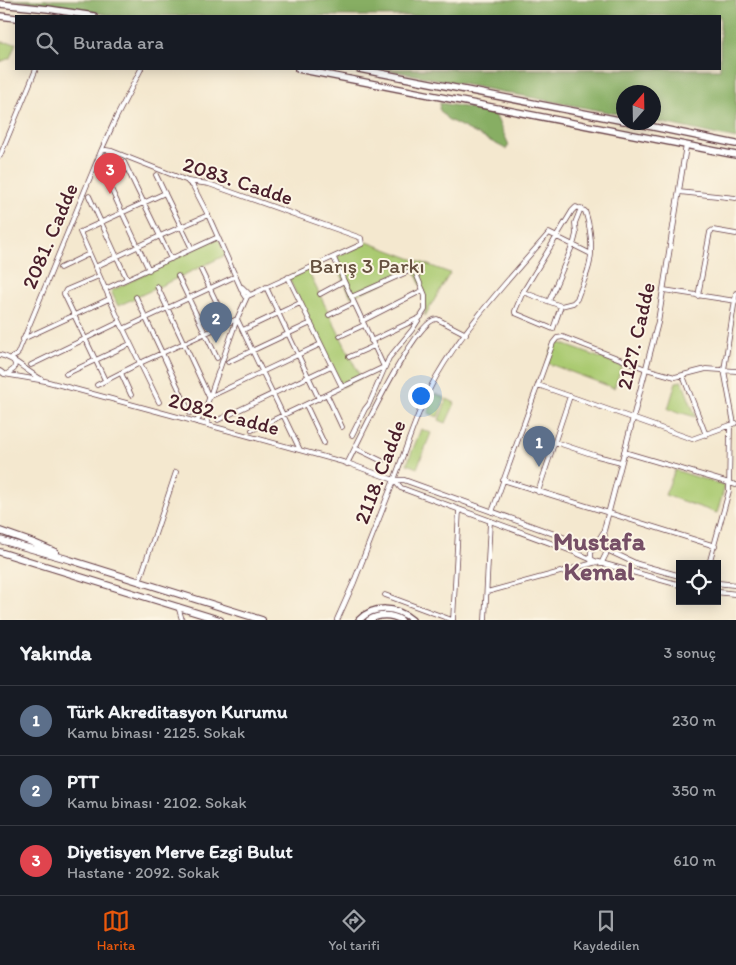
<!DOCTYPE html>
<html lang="tr">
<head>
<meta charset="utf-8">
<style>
  body { margin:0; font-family:Itim,sans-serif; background:#242831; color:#f1f3f6 }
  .controls { position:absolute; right:15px; bottom:15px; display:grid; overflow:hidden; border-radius:0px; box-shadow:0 2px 12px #0003 }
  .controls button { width:45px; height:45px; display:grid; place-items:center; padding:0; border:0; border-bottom:1px solid #363941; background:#171b24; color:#f1f3f6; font:25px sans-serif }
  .compass { position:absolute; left:616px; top:85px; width:45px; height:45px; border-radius:50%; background:#171b24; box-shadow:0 2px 12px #0003; rotate:20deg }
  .you { position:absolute; left:420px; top:395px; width:18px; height:18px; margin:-12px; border:4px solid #fff; border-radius:50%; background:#1a73e8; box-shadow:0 0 0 8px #1a73e833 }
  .badge { display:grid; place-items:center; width:32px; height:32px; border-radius:50%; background:#ea580c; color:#fff; font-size:16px; font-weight:700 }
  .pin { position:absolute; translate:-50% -41px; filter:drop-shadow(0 1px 2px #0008) }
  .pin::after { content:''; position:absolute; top:26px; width:18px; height:15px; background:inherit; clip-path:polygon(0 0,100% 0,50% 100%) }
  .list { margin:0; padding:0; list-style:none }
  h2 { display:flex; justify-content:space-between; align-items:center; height:65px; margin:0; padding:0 20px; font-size:21px }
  h2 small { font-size:16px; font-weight:400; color:#9ea1a6 }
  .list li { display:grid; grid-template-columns:32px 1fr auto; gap:15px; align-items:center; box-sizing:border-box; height:70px; padding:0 20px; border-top:1px solid #363941 }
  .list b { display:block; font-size:19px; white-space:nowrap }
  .list p { margin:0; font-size:16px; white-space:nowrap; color:#9ea1a6 }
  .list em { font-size:16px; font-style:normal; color:#9ea1a6 }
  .icon { flex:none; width:28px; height:28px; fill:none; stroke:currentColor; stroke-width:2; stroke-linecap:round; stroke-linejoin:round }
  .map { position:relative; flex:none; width:736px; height:620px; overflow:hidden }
  .search { position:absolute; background:#171b24; box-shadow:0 2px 12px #0003; left:15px; right:15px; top:15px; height:55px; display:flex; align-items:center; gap:12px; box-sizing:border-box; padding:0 18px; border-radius:0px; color:#9ea1a6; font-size:19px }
  .sheet { height:275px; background:#171b24 }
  nav { display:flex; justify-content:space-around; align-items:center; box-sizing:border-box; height:70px; border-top:1px solid #363941; background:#171b24; font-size:14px; color:#9ea1a6 }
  nav a { display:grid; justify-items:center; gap:2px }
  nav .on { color:#ea580c }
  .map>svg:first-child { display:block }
  .green { fill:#aaca71; stroke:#7a744e }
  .forest { fill:#87ae63; stroke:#686647 }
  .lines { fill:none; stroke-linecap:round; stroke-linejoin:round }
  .minor-casing { stroke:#643d44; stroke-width:5.5 }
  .tertiary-casing { stroke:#643d44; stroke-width:6 }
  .primary-casing { stroke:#643d44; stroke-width:8 }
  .trunk-casing { stroke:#643d44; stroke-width:8 }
  .minor { stroke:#fff; stroke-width:4 }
  .tertiary { stroke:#fff; stroke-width:4.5 }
  .primary { stroke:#fff; stroke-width:5.5 }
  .trunk { stroke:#fff; stroke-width:6 }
  .labels { text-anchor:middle; stroke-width:4; stroke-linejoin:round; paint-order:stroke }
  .street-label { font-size:21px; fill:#4a1f2b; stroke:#fcf5e5 }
  .park-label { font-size:21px; fill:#675240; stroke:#fcf5e5 }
  .district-label { font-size:26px; font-weight:bold; fill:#764f66; stroke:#fcf5e5 }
</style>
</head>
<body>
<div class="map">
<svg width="736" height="620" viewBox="0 0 736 620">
  <rect width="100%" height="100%" fill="#fcf5e5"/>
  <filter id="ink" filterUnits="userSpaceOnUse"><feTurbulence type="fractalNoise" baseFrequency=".02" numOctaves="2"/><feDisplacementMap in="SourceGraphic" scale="10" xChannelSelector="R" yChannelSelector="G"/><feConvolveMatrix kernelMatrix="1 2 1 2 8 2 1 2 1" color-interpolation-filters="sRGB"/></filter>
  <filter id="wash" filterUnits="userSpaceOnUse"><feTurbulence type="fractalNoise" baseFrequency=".0096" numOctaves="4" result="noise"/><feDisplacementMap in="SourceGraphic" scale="20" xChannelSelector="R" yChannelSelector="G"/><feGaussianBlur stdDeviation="1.12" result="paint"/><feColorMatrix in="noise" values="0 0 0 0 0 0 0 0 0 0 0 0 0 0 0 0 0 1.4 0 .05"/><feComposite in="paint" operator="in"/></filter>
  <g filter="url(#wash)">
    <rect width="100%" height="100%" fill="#f4e8cf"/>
    <path class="green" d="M 0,42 L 16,43 L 10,58 L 0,62 Z
      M 218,237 L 226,255 L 118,306 L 111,291 Z
      M 367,242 L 450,273 L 425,316 L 425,295 L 414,270 L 351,297 L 334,258 Z
      M 307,269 L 361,378 L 342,387 L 288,277 Z
      M 560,343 L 622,366 L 614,388 L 547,363 L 553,346 Z
      M 682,381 L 696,417 L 668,409 L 676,382 Z
      M 435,394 L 445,398 L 438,417 L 428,413 Z
      M 447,399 L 455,403 L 446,423 L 439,420 Z
      M 421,429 L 431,433 L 417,468 L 407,464 Z
      M 675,470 L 725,486 L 717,513 L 665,495 Z"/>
    <path class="forest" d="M 7,0 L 736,0 L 736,139 L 654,121 L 654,92 L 624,92 L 623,115 L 383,69 L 720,69 L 720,16 L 114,16 L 52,4 Z
      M 440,103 L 494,112 L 509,145 L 506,149 L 447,119 L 439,109 Z"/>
  </g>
  <g filter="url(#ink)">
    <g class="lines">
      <g class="minor-casing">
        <path id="minor" d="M 101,151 L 106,150 L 112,151 L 188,181 L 209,184 L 361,238 L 362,244 L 248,296
          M 0,156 L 36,69
          M 98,161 L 149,270
          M 124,162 L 171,259
          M 156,175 L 192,249
          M 188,182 L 193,186 L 208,215 L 243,293
          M 679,192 L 736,198
          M 89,196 L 127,279
          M 95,267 L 160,236 L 208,215
          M 60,268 L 89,254
          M 201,270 L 227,324
          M 99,276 L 66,290 L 64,294 L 105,380
          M 178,276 L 217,358
          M 288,277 L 342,387
          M 157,286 L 209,397 L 321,344
          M 242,287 L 249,294 L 248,296 L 245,297 L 243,294 L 246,291
          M 266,287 L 319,399
          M 105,289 L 218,237
          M 664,290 L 736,301
          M 523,292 L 572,211 L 576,207 L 585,211 C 590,225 593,247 590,262 C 588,274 581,287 577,299 L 573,303 L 561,306
          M 523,292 L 561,306 L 553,329 L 515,313 L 515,311 Z
          M 320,294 L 344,281
          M 698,296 L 710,232 L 713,230 L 736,234
          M 136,297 L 190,413
          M 351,297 L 414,269 L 425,295 L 425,310 L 412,330 L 389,358 L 369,404 L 365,409 L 352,435
          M 549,301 L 574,242 L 576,234 L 575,223 L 581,208
          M 329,315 L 354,303
          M 362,321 L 423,290
          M 123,329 L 236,276
          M 243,330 L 300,303
          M 340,336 L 364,325
          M 23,339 L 109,299
          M 371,341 L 421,317
          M 0,355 C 15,358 26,371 41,379
          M 349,357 L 374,346
          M 11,358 L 17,355 L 101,151 L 116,118 L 141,69
          M 228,362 L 311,323
          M 31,365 L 120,322
          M 0,371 L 4,374 L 45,381 L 241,434 L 350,464 L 394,480 C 407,446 418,409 436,377 C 465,326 511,277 549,233 L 591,254
          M 121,373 L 131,395
          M 7,374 L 14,369 L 15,364 L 13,360
          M 66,374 L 130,344
          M 683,376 L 706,435
          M 97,385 L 140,363 L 237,319 L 300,450
          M 538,385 L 692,439 L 736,423
          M 327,395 L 342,427
          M 159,402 L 120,322 L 80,232 L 165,193
          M 306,405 L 324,443
          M 205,410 L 208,425
          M 218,420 L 331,366
          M 196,422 L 205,410 L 237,319 L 247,297
          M 734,424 L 724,370 L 736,293
          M 252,430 L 384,367 L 344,281 L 334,258
          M 555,442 L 597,456 L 621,462
          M 355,448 L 382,461
          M 624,452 L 736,485
          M 347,464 C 359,441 415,319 437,319 L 466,334
          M 503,480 L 715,546
          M 538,492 L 570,396
          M 492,512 L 553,343 L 557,338 L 563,337 L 646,369 L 675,377 L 706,369 L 736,371
          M 709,564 L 729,491 L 730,425
          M 139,582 L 176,472
          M 487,592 L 597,562
          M 385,595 L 452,620
          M 178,606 L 182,620
          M 453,620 L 459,510
          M 485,620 L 490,521"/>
      </g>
      <g class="tertiary-casing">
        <path id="tertiary" d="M 394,480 L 401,488 L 572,551 L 597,562 L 680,585
          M 394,480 L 404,480 L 568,539 L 601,547 L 637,564 L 680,576
          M 591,560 L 591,552 L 603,533
          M 601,564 L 606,554 L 604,530 L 658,322 L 686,146
          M 717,583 L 736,585
          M 717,592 L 736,594
          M 337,620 L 354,582 L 394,480"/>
      </g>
      <g class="primary-casing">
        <path id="primary" d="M 0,4 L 48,9 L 94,16
          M 0,16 L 16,18
          M 298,69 L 736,155
          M 359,69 L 624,121
          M 629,122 L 736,144
          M 359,620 C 374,605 396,606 412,620
          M 369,620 C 379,614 391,614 401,620"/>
      </g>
      <g class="trunk-casing">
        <path id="trunk" d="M 0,531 L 34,543 L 55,552
          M 0,540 L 67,559 L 262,620
          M 0,552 L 220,620"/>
      </g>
      <use href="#minor" class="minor"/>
      <use href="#tertiary" class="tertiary"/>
      <use href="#primary" class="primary"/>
      <use href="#trunk" class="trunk"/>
    </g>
  </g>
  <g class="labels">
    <g class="street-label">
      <text transform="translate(238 181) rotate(18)" y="7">2083. Cadde</text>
      <text transform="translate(50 236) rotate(-67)" y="7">2081. Cadde</text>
      <text transform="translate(636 336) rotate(-77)" y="7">2127. Cadde</text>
      <text transform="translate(224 414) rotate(15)" y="7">2082. Cadde</text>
      <text transform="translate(380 472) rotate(-69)" y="7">2118. Cadde</text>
    </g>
    <g class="park-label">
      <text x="367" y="273">Barış 3 Parkı</text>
    </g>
    <g class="district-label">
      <text x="599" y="550">Mustafa<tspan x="599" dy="30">Kemal</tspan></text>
    </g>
  </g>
</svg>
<div class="controls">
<button><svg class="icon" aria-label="locate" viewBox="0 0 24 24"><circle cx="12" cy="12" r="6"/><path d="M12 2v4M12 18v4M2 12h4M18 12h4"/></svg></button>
</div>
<svg class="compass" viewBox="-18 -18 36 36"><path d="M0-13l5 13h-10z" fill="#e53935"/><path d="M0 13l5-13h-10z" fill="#9ea1a6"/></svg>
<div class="you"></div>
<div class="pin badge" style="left:539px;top:467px;background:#5c6f8a">1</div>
<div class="pin badge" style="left:216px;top:343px;background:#5c6f8a">2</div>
<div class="pin badge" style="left:110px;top:194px;background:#e0444e">3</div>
<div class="search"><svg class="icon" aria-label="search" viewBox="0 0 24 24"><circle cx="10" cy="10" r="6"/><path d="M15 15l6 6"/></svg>Burada ara</div>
</div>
<section class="sheet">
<h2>Yakında<small>3 sonuç</small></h2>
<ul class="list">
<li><span class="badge" style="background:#5c6f8a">1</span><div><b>Türk Akreditasyon Kurumu</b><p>Kamu binası · 2125. Sokak</p></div><em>230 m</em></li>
<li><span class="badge" style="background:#5c6f8a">2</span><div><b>PTT</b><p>Kamu binası · 2102. Sokak</p></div><em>350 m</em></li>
<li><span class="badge" style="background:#e0444e">3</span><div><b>Diyetisyen Merve Ezgi Bulut</b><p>Hastane · 2092. Sokak</p></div><em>610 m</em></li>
</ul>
</section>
<nav>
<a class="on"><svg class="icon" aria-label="map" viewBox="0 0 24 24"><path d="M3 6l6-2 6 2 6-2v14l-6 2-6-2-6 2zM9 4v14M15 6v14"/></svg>Harita</a>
<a><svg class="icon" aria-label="directions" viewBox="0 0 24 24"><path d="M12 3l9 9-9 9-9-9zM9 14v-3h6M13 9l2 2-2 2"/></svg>Yol tarifi</a>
<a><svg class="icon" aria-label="saved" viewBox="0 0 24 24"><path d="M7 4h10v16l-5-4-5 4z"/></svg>Kaydedilen</a>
</nav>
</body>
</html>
